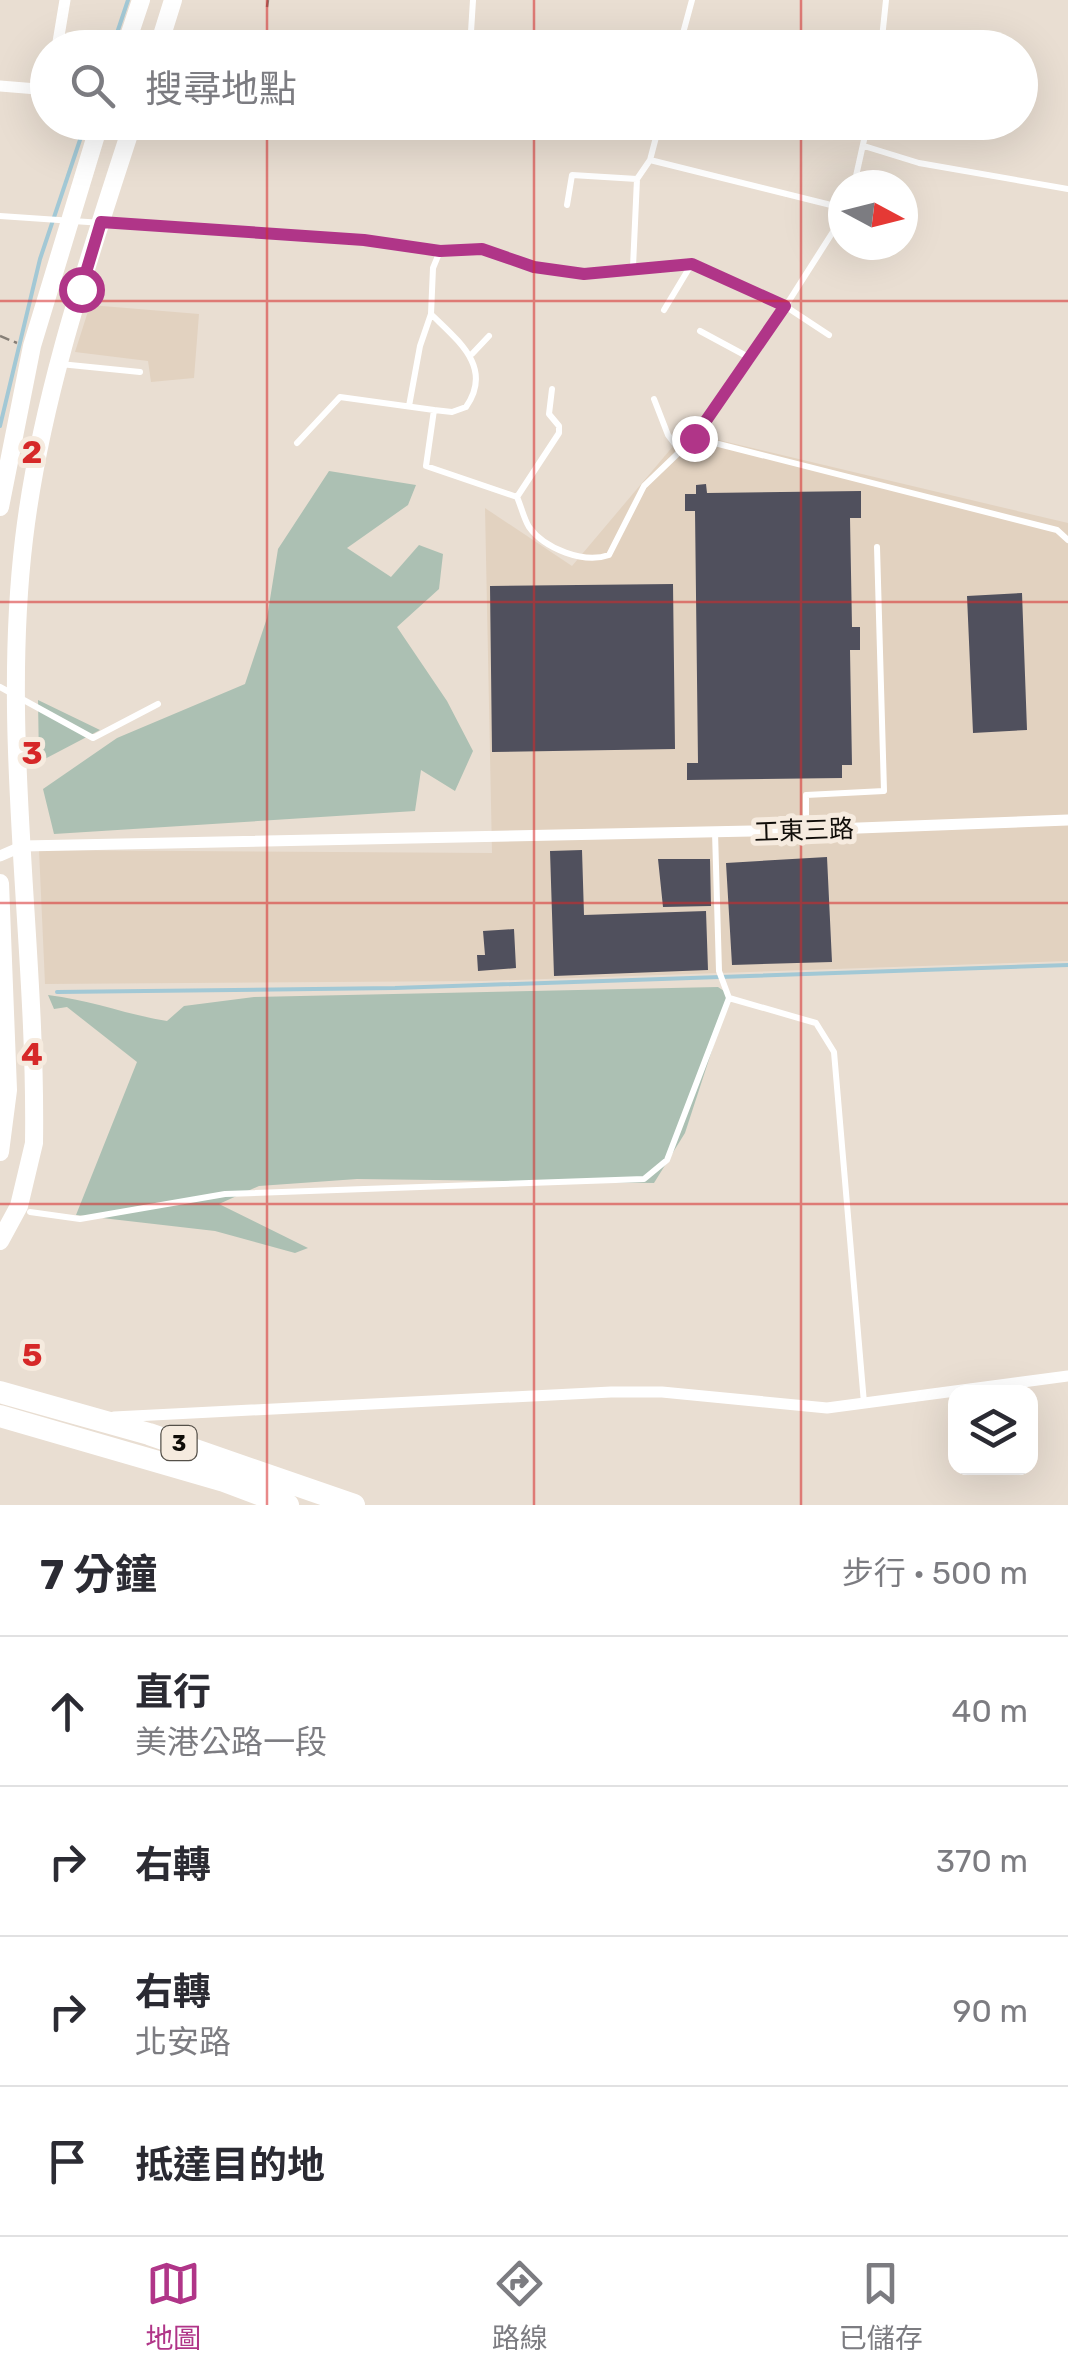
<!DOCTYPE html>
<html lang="zh-TW">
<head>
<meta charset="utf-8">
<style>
  body { margin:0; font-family:Rubik,"Noto Sans TC",sans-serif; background:#f2f2f3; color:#2b2b33 }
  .controls { position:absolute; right:30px; bottom:30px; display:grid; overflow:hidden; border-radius:20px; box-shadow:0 10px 40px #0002 }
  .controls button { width:90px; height:90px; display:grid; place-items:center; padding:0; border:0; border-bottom:2px solid #e1e1e2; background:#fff; color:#2b2b33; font:50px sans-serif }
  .compass { position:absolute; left:828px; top:170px; width:90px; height:90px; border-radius:50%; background:#fff; box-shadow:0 10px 40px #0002; rotate:97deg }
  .stop { position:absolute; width:30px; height:30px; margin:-22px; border:8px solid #b03588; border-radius:50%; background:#fff }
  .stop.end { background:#b03588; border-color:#fff; box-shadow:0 2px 10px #0008 }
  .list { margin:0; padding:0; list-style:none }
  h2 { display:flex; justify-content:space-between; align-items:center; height:130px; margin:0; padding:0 40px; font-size:42px }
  h2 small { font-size:32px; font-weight:400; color:#7c7c81 }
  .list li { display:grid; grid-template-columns:65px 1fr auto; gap:30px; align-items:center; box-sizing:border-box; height:150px; padding:0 40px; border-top:2px solid #e1e1e2 }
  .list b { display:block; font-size:38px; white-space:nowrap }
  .list p { margin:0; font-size:32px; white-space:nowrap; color:#7c7c81 }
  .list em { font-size:32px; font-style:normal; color:#7c7c81 }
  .icon { flex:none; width:55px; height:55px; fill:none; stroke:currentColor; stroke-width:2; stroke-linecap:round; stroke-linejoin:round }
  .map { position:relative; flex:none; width:1068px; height:1505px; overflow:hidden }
  .search { position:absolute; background:#fff; box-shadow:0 10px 40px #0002; left:30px; right:30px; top:30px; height:110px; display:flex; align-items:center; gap:25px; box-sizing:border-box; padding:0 35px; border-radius:55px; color:#7c7c81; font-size:38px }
  .sheet { height:730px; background:#fff }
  nav { display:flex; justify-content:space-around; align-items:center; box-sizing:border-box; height:140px; border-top:2px solid #e1e1e2; background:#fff; font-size:28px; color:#7c7c81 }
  nav a { display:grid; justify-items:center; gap:5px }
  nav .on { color:#b03588 }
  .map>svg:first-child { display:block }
  .built { fill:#e2d2c0 }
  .green { fill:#acc0b3 }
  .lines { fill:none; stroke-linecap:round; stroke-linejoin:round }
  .stream { stroke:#a2c8d5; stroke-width:4 }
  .building { fill:#50505d }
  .path { stroke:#867f77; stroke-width:2.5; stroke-dasharray:10 5; stroke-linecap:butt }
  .lane { stroke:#fff; stroke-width:6 }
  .street { stroke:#fff; stroke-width:11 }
  .primary { stroke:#fff; stroke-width:18 }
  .highway { stroke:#fff; stroke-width:22 }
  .route { stroke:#b03588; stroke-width:12 }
  .grid { fill:none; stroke:#d62828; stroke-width:2.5; stroke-opacity:0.55 }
  .labels { text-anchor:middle; stroke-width:10; stroke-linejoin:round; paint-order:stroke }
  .shield { fill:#f6ebdf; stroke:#555049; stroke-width:2.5 }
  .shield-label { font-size:22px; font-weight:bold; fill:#100d09 }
  .street-label { font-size:25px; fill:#100d09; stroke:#f6ebdf }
  .grid-label { font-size:32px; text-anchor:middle; font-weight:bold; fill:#d62828; stroke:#f6ebdf; stroke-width:10; stroke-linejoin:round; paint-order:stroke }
</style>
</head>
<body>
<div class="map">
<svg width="1068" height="1505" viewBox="0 0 1068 1505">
  <rect width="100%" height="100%" fill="#e9ded2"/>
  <path class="built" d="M 90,305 L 199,314 L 194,378 L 151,382 L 148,361 L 75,352 Z
    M 685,432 L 1068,523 L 1068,961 L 483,981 L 45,984 L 39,850 L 492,853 L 485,508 L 572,566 Z"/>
  <path class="green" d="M 329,471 L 416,485 L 408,505 L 347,548 L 391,577 L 419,545 L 443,554 L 439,589 L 397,627 L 447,701 L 473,751 L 455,791 L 421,770 L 415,811 L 54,834 L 43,789 L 117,738 L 245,684 L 267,618 L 278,549 Z
    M 38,700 L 100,730 L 39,762 Z
    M 718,987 L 730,995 L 685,1133 L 654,1183 L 357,1179 L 259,1186 L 219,1204 L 308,1248 L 295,1253 L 215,1231 L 76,1215 L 137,1062 L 67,1007 L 54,1009 L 48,995 C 91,1000 124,1014 167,1021 L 184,1006 L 254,997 Z"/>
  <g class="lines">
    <path class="stream" d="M 112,48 L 128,0
      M 0,426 L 40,259 L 86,122
      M 57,992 L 395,988 L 1068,965"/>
  </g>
  <path class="building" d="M 706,484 L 707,493 L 861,491 L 861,518 L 850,518 L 852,627 L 860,627 L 860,650 L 850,650 L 852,765 L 842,765 L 842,778 L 687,780 L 687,763 L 698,763 L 695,511 L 685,511 L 685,494 L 696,494 L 696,485 Z
    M 673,584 L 675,749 L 492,752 L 490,586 Z
    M 1022,593 L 1027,730 L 973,733 L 967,596 Z
    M 582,850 L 584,915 L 706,911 L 708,970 L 554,976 L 550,851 Z
    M 827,857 L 832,962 L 732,965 L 726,863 Z
    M 658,859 L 710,859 L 711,906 L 663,907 Z
    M 514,929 L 516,968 L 478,971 L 477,955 L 485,955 L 483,931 Z"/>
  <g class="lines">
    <path class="path" d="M 267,7 L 268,0
      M 0,336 L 17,343"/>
    <path class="lane" d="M 470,48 L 473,0
      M 679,48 L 692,0
      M 881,48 L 886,0
      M 864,146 L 919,163 L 1068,189
      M 650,160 L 843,208
      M 854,185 L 868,122
      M 567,205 L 572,175 L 637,179
      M 0,216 L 364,241 L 440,251
      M 633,267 L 637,179 L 650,160 L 660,122
      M 664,310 L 691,265
      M 700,331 L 752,359
      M 829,335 L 785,306 L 692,264 L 585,274 L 534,267 L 483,249 L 440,251 L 433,268 L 431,314 C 457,340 494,367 466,407 L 452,412 L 434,410 L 426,466 L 517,497 C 521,506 524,519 529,527 C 545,549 584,564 609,555 L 644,486 L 694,438 L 752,359 L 843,216
      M 472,354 L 489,336
      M 60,364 L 140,372
      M 654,399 L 668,435 L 680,451
      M 409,406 L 420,346 L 431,314
      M 695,438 L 1057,530 L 1068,540
      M 297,443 L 340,397 L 434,410
      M 517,497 L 559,433 L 559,426 L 549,414 L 552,389
      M 0,687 L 93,738 L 158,704
      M 806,830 L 806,795 L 884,791 L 877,547
      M 729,998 L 816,1023 L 834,1052 L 864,1403
      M 30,1212 L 80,1219 L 225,1194 L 644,1179 L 667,1160 L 729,998 L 719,971 L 715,832"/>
    <path class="street" d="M 57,48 L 65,0
      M 0,86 L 37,89 L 48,82
      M 0,856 L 23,846 L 806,830 L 1068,820
      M 114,1417 L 611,1392 L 662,1392 L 827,1408 L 1068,1376"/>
    <path class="primary" d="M 125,48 L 141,0
      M 158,48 L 173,0
      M 0,507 L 32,346 L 100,122
      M 0,883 L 8,1090 L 0,1152
      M 0,1241 L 19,1206 L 34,1143 C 37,942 0,739 24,539 C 41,396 89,258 133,122"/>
    <path class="highway" d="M 0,1392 L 149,1434 L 354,1505
      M 0,1416 L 224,1481 L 288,1505"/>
  </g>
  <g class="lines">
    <path class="route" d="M 81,289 L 101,222 L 364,240 L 440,251 L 482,249 L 534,267 L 584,274 L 692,264 L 785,306 L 694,438"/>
  </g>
  <path class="grid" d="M 267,0 L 267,48M 534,0 L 534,48M 801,0 L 801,48M 267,122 L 267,1505M 534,122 L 534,1505M 801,122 L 801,1505M 0,301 L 1068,301M 0,602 L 1068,602M 0,903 L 1068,903M 0,1204 L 1068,1204"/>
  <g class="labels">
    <rect class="shield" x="161.5" y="1426" width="35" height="34" rx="8"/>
    <g class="shield-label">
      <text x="179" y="1451">3</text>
    </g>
    <g class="street-label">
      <text transform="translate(804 830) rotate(-2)" y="9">工東三路</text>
    </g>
  </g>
  <g class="grid-label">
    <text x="32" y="463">2</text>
    <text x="32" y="764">3</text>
    <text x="32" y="1065">4</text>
    <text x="32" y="1366">5</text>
  </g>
</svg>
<div class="controls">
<button><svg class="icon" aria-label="layers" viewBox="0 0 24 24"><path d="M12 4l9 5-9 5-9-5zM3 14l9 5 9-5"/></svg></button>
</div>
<svg class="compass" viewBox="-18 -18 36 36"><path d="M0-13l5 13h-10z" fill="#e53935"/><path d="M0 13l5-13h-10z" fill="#7c7c81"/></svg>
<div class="stop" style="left:81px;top:289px"></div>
<div class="stop end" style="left:694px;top:438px"></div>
<div class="search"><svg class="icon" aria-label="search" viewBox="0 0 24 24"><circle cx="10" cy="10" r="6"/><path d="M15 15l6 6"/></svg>搜尋地點</div>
</div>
<section class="sheet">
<h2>7 分鐘<small>步行 · 500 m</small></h2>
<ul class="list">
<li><svg class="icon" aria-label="ahead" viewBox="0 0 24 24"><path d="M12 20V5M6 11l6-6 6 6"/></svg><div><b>直行</b><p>美港公路一段</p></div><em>40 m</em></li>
<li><svg class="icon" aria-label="right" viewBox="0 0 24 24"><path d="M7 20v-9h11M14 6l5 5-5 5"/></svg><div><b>右轉</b></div><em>370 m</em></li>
<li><svg class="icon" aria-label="right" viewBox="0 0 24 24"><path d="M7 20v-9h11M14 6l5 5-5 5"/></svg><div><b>右轉</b><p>北安路</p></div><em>90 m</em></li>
<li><svg class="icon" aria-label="arrive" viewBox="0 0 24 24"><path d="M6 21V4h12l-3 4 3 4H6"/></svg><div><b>抵達目的地</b></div></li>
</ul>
</section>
<nav>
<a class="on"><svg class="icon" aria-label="map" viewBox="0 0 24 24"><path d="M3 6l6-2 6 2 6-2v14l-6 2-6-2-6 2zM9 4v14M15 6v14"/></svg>地圖</a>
<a><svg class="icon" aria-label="directions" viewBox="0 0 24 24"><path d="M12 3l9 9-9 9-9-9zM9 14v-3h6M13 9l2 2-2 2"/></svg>路線</a>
<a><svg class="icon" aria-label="saved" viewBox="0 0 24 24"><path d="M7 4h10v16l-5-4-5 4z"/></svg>已儲存</a>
</nav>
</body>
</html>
